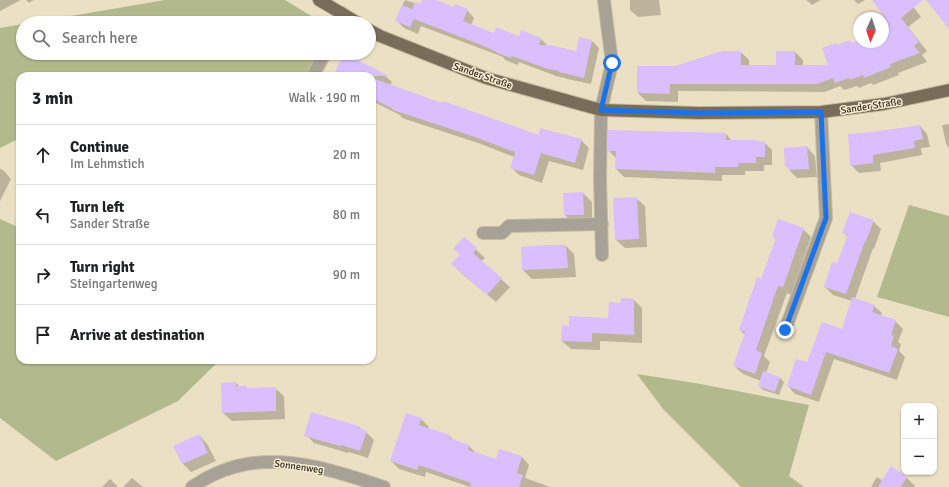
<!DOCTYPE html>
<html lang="en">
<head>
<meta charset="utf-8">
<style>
  body { margin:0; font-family:Signika,sans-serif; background:#f2f2f2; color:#202124 }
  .controls { position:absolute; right:12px; bottom:12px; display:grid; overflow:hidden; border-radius:8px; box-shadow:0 1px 3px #0004 }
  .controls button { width:36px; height:36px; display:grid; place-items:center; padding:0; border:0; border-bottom:1px solid #e0e0e0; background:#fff; color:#202124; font:20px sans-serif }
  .compass { position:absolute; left:853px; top:12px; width:36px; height:36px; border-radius:50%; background:#fff; box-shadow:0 1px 3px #0004; rotate:183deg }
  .stop { position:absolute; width:12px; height:12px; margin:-9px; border:3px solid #1a73e8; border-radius:50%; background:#fff }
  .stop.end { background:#1a73e8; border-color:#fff; box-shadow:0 1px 4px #0008 }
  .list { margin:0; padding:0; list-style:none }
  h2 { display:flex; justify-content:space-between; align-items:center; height:52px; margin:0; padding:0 16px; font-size:17px }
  h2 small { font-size:13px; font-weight:400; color:#757577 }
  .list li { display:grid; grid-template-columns:26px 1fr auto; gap:12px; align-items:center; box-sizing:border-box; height:60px; padding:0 16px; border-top:1px solid #e0e0e0 }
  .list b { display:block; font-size:15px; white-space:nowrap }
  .list p { margin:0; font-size:13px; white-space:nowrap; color:#757577 }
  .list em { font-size:13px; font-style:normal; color:#757577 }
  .icon { flex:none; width:22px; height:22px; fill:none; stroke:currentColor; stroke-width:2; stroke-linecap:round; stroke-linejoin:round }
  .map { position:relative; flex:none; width:949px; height:487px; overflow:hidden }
  .search { position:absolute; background:#fff; box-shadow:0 1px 3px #0004; left:16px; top:16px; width:360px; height:44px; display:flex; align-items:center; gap:10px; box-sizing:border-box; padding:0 14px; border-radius:22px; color:#757577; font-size:15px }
  .panel { position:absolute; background:#fff; box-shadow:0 1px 3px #0004; left:16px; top:72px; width:360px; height:292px; border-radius:12px }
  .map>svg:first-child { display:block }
  .green { fill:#b2b98c }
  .shadow { fill:#0003 }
  .building { fill:#dabefe }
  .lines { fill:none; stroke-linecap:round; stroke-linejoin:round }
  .minor-casing { stroke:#c6bca3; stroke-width:14 }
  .major-casing { stroke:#c6bca3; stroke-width:14 }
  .minor { stroke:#a7a196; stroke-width:12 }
  .major { stroke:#776d58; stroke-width:12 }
  .route { stroke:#1a73e8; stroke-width:5 }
  .labels { text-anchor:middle; stroke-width:3; stroke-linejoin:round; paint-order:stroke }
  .street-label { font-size:10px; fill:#2f2a1f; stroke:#faedd1 }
</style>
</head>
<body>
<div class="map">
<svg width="949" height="487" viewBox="0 0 949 487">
  <rect width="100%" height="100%" fill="#ece0c4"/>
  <path class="green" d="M 165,0 L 285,0 L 323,23 L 30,23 Z
    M 23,24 L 23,53 L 333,53 L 321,76 L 20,76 L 20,138 L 0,148 L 0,28 Z
    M 909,205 L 949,216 L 949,317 L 877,297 Z
    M 0,219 L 20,228 L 20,360 L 220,360 L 178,401 L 56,461 L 0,418 Z
    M 637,374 L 695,383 L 809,405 L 789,476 L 804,487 L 741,487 L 663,409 Z"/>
  <path class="shadow" d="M 0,0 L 21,0 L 0,11 Z
    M 26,0 L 34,0 L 29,3 Z
    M 405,0 L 421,5 L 423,0 L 433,0 L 454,8 L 467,10 L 474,18 L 471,25 L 494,34 L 541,39 L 548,46 L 577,52 L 592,41 L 599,48 L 591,84 L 567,79 L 565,78 L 556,76 L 519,62 L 518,65 L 505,60 L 503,57 L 421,26 L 418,34 L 404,28 L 396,20 Z
    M 630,0 L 659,0 L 661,15 L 638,17 L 630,10 Z
    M 806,0 L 821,0 L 812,5 Z
    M 854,0 L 865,0 L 858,4 Z
    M 878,0 L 908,0 L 921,17 L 908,27 L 927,51 L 922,55 L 927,62 L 898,73 L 899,75 L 873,85 L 871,83 L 859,88 L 857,86 L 844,90 L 840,86 L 825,92 L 678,91 L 678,102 L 646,101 L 638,93 L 675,67 L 741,52 L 749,60 L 749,66 L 777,66 L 795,52 L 803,60 L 803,66 L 830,66 L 837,46 L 850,42 L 852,44 L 859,41 L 859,42 L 883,42 L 883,29 L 893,25 Z
    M 383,74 L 392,82 L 390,85 L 443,104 L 539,136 L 581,140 L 589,148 L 583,170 L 549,161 L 542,183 L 519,175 L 511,167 L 514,157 L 481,144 L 402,118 L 400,115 L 372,101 L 372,76 L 334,76 Z
    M 949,124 L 949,148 L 946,144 L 942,125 Z
    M 920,126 L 927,134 L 930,147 L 921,148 L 922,155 L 880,163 L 881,171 L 859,173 L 851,165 Z
    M 726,134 L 732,141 L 764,142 L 772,150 L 772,165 L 764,165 L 764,171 L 745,171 L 745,175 L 722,175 L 722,181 L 624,177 L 616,169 L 616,158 L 609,151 Z
    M 807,147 L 815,156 L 817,177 L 797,178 L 789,170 L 789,168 L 786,166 Z
    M 0,169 L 3,170 L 11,179 L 0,201 Z
    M 583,193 L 592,202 L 592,223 L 573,223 L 565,215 Z
    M 636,198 L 645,206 L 647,247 L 625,248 L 616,240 Z
    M 873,221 L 881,229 L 874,249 L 873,248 L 855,299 L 874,306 L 882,313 L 881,316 L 895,321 L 903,329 L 898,342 L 901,344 L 899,351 L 905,357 L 897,380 L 834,359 L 819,402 L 795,394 L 788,386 L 807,364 L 842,330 L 852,301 L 833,295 L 825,287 L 838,265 L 848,237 L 844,233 Z
    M 803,229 L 811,237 L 791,295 L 787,293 L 764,356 L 770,362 L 766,373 L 780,378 L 784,382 L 779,395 L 763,390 L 759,386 L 761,381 L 743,374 L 734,366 L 745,335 L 740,330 L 762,280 L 776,239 L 773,236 Z
    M 464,238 L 485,258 L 481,262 L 510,287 L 496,302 L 461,273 L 453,264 L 461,255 L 455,249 Z
    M 566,246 L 574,254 L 576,277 L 532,279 L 523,270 L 522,248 Z
    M 634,300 L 642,308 L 642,343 L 600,341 L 600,350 L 571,349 L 562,341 L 570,327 L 609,319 L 622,304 Z
    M 236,383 L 240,387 L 246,387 L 248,389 L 275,388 L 284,396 L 285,419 L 232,421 L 223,413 Z
    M 421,419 L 429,427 L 428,429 L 449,436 L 455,441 L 469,446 L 476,453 L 496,460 L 522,457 L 529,465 L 525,478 L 550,487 L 470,487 L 426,472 L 425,477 L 399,469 L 391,461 Z
    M 358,426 L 363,431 L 366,432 L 374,440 L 368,458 L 349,452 L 348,453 L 314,443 L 306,435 Z
    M 199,435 L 207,444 L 216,461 L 191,472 L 183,464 L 175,447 Z
    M 891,468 L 907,478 L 915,486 L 915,487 L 871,487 L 877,477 L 883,481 Z
    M 132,478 L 143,487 L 123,487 Z
    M 110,479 L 118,487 L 102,487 Z"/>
  <path class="building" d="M 422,0 L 436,0 L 454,7 L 455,4 L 468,9 L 463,21 L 494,33 L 496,27 L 519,36 L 521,30 L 541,38 L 539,45 L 550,45 L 576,51 L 579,37 L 592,40 L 584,78 L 559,72 L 559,71 L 548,69 L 512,56 L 511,58 L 497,53 L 497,52 L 479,44 L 414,19 L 410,27 L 395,21 L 402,5 L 412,9 L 415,2 L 420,4 Z
    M 872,0 L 923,0 L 901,18 L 919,42 L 914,46 L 920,53 L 890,64 L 891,67 L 864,78 L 863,75 L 850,80 L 849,78 L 835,83 L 833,78 L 817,84 L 670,84 L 670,94 L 637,93 L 637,66 L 675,66 L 722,51 L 741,51 L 741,65 L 776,65 L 776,51 L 795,51 L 795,65 L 828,65 L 822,48 L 836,43 L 837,45 L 850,40 L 851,43 L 859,40 L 859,42 L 883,42 L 883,15 Z
    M 926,0 L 949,0 L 949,29 Z
    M 344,53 L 389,76 L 333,76 Z
    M 372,78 L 442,103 L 443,101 L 539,135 L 540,128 L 582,139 L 575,163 L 541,153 L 534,175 L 510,168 L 515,152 L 472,136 L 393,110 L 393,109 L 372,98 Z
    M 920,125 L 923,139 L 914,141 L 915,148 L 873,155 L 873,163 L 850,166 L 848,134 L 873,132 Z
    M 608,130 L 726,133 L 726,140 L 756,140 L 757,141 L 765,141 L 765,157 L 756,157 L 756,163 L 738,163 L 738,167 L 715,167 L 715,173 L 615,169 L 616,151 L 608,151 Z
    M 807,146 L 809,169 L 788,170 L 787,166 L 785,166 L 784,148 Z
    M 583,192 L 584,215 L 564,215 L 563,193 Z
    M 637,197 L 639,239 L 615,240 L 613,198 Z
    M 850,212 L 874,220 L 866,241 L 865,241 L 846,294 L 824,287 L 832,262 L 837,263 L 848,235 L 842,233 Z
    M 778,219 L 804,228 L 783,287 L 778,286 L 756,350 L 762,353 L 755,374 L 733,366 L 745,332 L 739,330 L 757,277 L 761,279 L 776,238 L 772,236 Z
    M 464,237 L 477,248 L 473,253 L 502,278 L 487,295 L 451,264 L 460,254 L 453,249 Z
    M 547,245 L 566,245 L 568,268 L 522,270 L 521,247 Z
    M 852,297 L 875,305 L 872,312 L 896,320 L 891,335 L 894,336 L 891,346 L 898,349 L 889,373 L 826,352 L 811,395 L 787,386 L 796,359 L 807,362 L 822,322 L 842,329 Z
    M 621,298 L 634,299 L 634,335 L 592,333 L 592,342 L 561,341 L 562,325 L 569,326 L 569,316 L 608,318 L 609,302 L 621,303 Z
    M 763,371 L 780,377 L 775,392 L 758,386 Z
    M 236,382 L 236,386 L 246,386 L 246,388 L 276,387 L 276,411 L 222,413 L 221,383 Z
    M 311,412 L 359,426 L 358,428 L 367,431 L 360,451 L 341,445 L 340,446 L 304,436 Z
    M 406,413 L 422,418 L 419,425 L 450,435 L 449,438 L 469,445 L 468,450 L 496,459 L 499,449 L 522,456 L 517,473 L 523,475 L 519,487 L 470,487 L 471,483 L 419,465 L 417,470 L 390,461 Z
    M 199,434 L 208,453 L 182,464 L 173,446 Z
    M 891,466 L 907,477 L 901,487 L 878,487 Z"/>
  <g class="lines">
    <g class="minor-casing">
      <path id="minor" d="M 338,23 L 342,13
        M 313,76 L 324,53
        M 483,233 L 502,233 L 509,226 L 602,224
        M 602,255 L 600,179 L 601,110 L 612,63 L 604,0
        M 785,330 L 826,218 L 821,112
        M 192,487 C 208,476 228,467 247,464 C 293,456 342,473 384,487"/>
    </g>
    <g class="major-casing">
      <path id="major" d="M 319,0 L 358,23
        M 369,30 L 380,36 L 486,78 L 601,110 L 699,113 L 821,112 L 884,104 L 949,90"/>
    </g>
    <use href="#minor" class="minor"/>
    <use href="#major" class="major"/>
  </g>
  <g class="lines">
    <path class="route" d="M 612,63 L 601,110 L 699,113 L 821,112 L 826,218 L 785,330"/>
  </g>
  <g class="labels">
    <g class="street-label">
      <text transform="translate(483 75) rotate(19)" y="4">Sander Straße</text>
      <text transform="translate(871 105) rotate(-9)" y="4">Sander Straße</text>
      <text transform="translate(299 466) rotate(8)" y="4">Sonnenweg</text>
    </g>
  </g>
</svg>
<div class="controls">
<button>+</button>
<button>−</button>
</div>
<svg class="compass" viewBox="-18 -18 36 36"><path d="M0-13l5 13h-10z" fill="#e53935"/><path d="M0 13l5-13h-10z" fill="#757577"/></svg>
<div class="stop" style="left:612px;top:63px"></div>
<div class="stop end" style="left:785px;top:330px"></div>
<div class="search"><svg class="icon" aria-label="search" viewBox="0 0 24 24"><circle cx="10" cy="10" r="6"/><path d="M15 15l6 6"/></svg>Search here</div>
<section class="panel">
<h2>3 min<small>Walk · 190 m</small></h2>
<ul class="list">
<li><svg class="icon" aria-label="ahead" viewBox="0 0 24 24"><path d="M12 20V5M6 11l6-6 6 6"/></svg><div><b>Continue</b><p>Im Lehmstich</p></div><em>20 m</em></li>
<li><svg class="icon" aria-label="left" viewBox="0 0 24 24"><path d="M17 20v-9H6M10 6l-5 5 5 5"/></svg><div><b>Turn left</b><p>Sander Straße</p></div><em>80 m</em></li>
<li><svg class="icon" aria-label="right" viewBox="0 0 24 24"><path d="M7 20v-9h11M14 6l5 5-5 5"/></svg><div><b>Turn right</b><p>Steingartenweg</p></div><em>90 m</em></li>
<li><svg class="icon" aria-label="arrive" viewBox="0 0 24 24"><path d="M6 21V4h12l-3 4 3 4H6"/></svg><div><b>Arrive at destination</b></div></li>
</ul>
</section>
</div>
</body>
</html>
